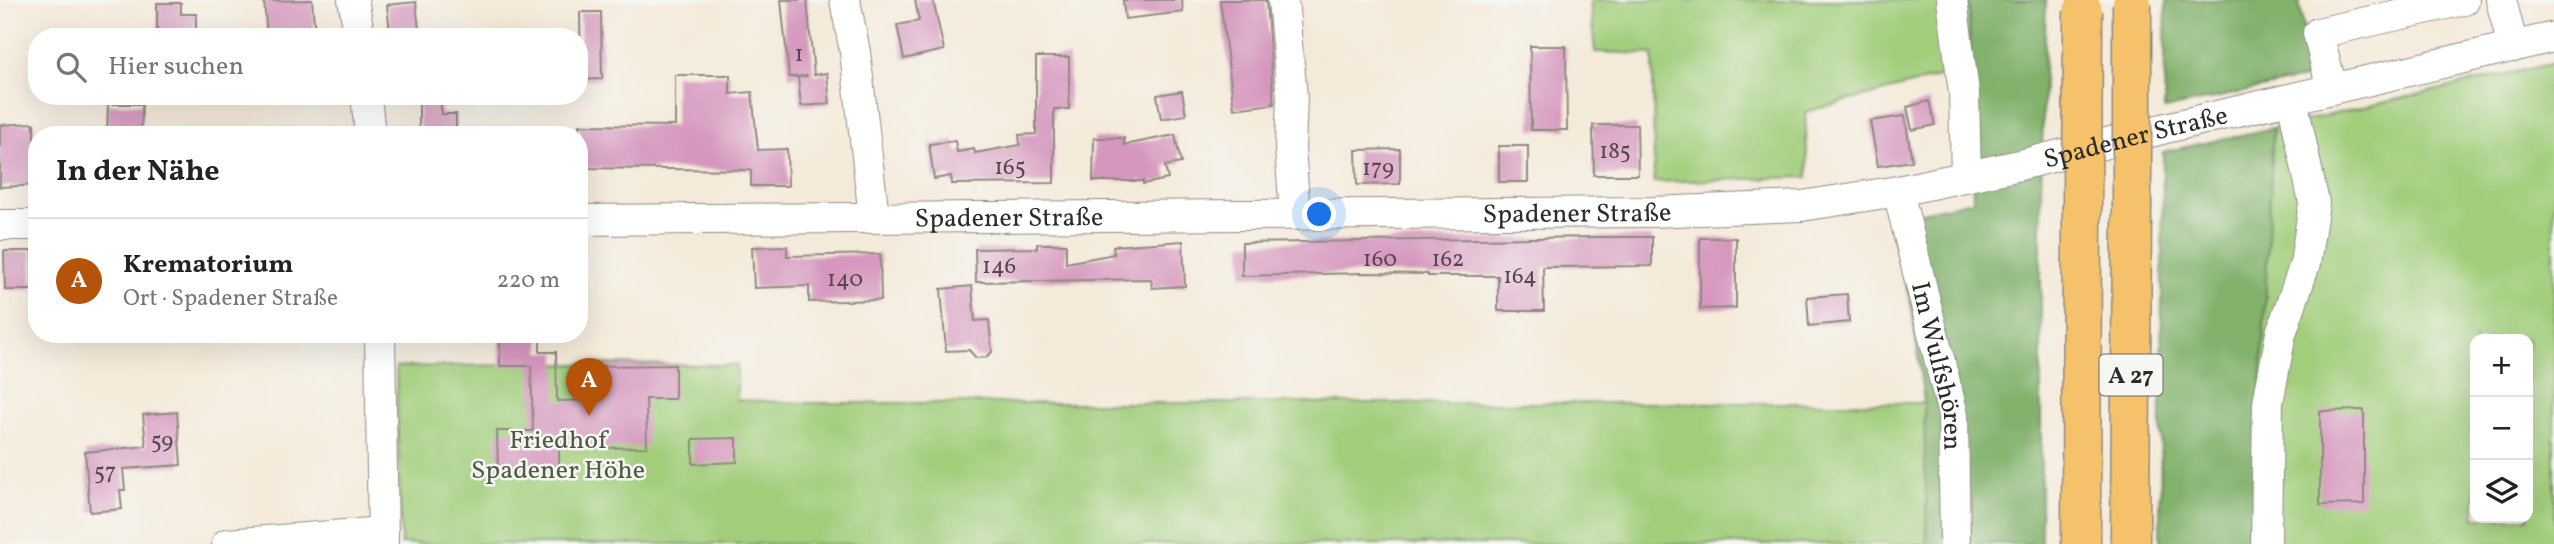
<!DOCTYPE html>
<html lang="de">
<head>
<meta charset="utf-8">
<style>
  body { margin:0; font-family:Vollkorn,serif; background:#f6f6f6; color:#222 }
  .controls { position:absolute; right:21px; bottom:21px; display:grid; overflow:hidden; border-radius:14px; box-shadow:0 7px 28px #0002 }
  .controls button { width:63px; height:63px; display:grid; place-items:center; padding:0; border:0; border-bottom:2px solid #e0e0e0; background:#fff; color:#222; font:35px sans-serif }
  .you { position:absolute; left:1320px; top:215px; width:24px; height:24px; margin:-18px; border:5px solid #fff; border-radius:50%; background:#1a73e8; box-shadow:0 0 0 10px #1a73e833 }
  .badge { display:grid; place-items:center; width:46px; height:46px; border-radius:50%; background:#b45309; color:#fff; font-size:23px; font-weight:700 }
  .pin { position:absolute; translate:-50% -58px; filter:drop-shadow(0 2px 4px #0008) }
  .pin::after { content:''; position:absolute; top:37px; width:24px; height:21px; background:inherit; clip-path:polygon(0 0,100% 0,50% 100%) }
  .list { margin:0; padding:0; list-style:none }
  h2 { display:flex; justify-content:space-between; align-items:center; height:91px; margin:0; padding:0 28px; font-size:30px }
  h2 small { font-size:23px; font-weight:400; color:#767676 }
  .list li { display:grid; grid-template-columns:46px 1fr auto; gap:21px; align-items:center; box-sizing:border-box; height:126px; padding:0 28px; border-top:2px solid #e0e0e0 }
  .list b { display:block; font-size:26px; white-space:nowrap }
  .list p { margin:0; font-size:23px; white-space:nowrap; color:#767676 }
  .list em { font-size:23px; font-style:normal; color:#767676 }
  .icon { flex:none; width:38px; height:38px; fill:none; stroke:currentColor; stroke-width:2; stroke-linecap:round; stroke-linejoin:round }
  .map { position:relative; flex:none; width:2554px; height:544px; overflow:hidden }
  .search { position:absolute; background:#fff; box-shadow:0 7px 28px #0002; left:28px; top:28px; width:560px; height:77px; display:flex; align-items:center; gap:18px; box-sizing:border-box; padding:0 24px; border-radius:28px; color:#767676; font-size:26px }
  .panel { position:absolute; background:#fff; box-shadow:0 7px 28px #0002; left:28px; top:126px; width:560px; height:217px; border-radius:28px }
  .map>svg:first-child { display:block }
  .green { fill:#a2ce7b; stroke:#667c53; stroke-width:2; fill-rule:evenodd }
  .forest { fill:#81b16b; stroke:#566e4b; stroke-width:2 }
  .building { fill:#d697be }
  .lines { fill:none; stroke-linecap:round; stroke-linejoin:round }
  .minor-casing { stroke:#908a82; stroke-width:32 }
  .highway-casing { stroke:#908a82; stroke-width:41 }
  .minor { stroke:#fff; stroke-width:30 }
  .highway { stroke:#f5c16b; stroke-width:38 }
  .highway-bridge-casing { stroke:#908a82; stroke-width:41; stroke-linecap:butt }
  .highway-bridge { stroke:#f5c16b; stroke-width:38 }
  .labels { text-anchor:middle; stroke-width:5; stroke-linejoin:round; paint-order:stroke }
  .number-label { font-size:23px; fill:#564650 }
  .shield { fill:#f6f6f2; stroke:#686867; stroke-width:2 }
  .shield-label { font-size:24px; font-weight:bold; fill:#2b2b2b }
  .street-label { font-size:26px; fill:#2b2b2b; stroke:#f6f6f2 }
  .park-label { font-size:26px; fill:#4f5c43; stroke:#f6f6f2 }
</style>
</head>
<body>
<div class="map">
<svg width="2554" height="544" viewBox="0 0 2554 544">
  <rect width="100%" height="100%" fill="#f6f6f2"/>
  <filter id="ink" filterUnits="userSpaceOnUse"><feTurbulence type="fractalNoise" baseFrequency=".0143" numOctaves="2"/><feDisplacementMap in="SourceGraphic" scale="14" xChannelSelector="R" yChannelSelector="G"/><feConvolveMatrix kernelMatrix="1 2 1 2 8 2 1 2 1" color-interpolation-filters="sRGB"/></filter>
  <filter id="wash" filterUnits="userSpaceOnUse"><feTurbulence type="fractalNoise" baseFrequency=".00686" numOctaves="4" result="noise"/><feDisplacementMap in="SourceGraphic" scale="28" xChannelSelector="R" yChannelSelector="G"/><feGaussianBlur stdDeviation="1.57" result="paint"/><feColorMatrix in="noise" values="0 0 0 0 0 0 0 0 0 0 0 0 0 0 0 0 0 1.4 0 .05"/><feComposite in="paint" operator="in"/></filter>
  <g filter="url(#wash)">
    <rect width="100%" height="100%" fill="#f4ead9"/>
    <path class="green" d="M 1590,0 L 1969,0 L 1969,69 L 1805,112 L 1808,177 L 1654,182 L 1653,54 L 1595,52 Z
      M 2554,63 L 2554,544 L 2254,544 L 2273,128 ZM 2475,339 L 2528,339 L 2528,518 L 2475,518 Z
      M 556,364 L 737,365 L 737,400 L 805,403 L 1924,403 L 1927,544 L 401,544 L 396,367 Z"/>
    <path class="forest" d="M 1969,0 L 2046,0 L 2041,189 L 2041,544 L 1927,544 L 1924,403 L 1912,308 L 1888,219 L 1973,201 Z
      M 2166,0 L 2299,0 L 2311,77 L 2164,109 Z
      M 2273,128 L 2254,544 L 2160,544 L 2163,152 Z"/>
    <g id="blocks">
      <path class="building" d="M 312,0 L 315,34 L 267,37 L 264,1 Z
        M 781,0 L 807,0 L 814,75 L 827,73 L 830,104 L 801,106 L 798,77 L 808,76 L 789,77 Z
        M 915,0 L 933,0 L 944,50 L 904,59 L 897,25 L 919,21 Z
        M 1123,0 L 1182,0 L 1183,12 L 1125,19 Z
        M 1220,0 L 1266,0 L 1274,104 L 1234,109 Z
        M 416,2 L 419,30 L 390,33 L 387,5 Z
        M 157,3 L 181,3 L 181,14 L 196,14 L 196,36 L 157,36 Z
        M 580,12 L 601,12 L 602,79 L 581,80 Z
        M 1530,46 L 1566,46 L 1567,130 L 1531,130 Z
        M 1036,57 L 1069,57 L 1069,109 L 1054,109 L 1054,183 L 952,184 L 951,176 L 934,179 L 929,144 L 955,141 L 957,152 L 974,149 L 975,153 L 1020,145 L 1019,135 L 1036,134 Z
        M 675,75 L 730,75 L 730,94 L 752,92 L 758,150 L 787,149 L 788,186 L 751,186 L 751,170 L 579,168 L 579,125 L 675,126 Z
        M 1182,91 L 1186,115 L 1161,119 L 1157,95 Z
        M 419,96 L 439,96 L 442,114 L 456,114 L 456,135 L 419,135 Z
        M 1929,101 L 1935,125 L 1912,130 L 1907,107 Z
        M 108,104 L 142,104 L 141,135 L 107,135 Z
        M 1905,116 L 1912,161 L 1878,166 L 1870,121 Z
        M 34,123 L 34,147 L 37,147 L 37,185 L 0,187 L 0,125 Z
        M 1593,125 L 1637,125 L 1638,175 L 1594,175 Z
        M 1175,135 L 1181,163 L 1165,166 L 1168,179 L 1143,184 L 1143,181 L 1093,181 L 1094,138 L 1124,138 L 1124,145 Z
        M 1499,146 L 1528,146 L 1528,182 L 1499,182 Z
        M 1400,149 L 1400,184 L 1357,185 L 1356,150 Z
        M 1597,237 L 1652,237 L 1652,266 L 1543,267 L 1544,311 L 1498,311 L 1498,276 L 1428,276 L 1428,274 L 1361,273 L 1242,276 L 1242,243 Z
        M 1700,238 L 1736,238 L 1736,308 L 1700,309 Z
        M 1183,241 L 1185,286 L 1152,288 L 1151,279 L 976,282 L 975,249 L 1037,248 L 1037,244 L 1066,244 L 1066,263 L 1114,254 L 1113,246 Z
        M 787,246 L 787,256 L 880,254 L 881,300 L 809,302 L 809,286 L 754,288 L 752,247 Z
        M 4,251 L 32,251 L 32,290 L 5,290 Z
        M 972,286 L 975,321 L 989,320 L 992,352 L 986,357 L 976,358 L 969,350 L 946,351 L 941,289 Z
        M 1847,294 L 1849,322 L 1809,326 L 1807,297 Z
        M 500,334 L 540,334 L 540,352 L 556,352 L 557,401 L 601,400 L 601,366 L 675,365 L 675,399 L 646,399 L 647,447 L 559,449 L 559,470 L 498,471 L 497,431 L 533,431 L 531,366 L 500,366 Z
        M 2364,410 L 2364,504 L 2320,505 L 2320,411 Z
        M 177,412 L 181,465 L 123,469 L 125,490 L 120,490 L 122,509 L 90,512 L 85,452 L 146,446 L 143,415 Z
        M 737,438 L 737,462 L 693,464 L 693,439 Z"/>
    </g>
  </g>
  <g filter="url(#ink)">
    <use href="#blocks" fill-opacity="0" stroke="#908a82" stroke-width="2"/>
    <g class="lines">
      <g class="minor-casing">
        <g id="minor">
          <path d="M 353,0 L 360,37"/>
          <path d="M 845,0 L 855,52 L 874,217"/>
          <path d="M 1283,0 L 1292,97 L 1290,148 L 1295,214"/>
          <path d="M 1952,0 L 1964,93 L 1966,177"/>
          <path d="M 2501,0 L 2513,47"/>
          <path d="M 2332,89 L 2318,33 L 2464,0"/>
          <path d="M 366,96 L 370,135"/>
          <path id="s1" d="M 1898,191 L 1953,415 L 1955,544"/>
          <path id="s2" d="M 579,220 L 1651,212 L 1802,206 L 1898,191 L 2020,165 L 2170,127 L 2554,37"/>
          <path d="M 0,225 L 37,225"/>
          <path d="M 380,334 L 383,544"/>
          <path d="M 227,544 L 383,532"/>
          <path d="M 2266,544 L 2268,403 L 2281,333 L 2305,264 L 2314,203 L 2292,99"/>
        </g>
      </g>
      <g class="highway-casing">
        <path id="highway" d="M 2081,544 L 2082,209
          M 2130,544 L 2132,206"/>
      </g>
      <use href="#minor" class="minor"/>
      <use href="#highway" class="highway"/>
      <g class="highway-bridge-casing">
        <path id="highway-bridge" d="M 2132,4 L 2132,206
          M 2082,209 L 2083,11"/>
      </g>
      <use href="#highway-bridge" class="highway-bridge"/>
    </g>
  </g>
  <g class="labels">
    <g class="number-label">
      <text x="799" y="61">1</text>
      <text x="1615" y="158">185</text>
      <text x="1010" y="174">165</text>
      <text x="1378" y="175">179</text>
      <text x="1380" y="266">160</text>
      <text x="1448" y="266">162</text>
      <text x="999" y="273">146</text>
      <text x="1520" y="283">164</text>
      <text x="845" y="286">140</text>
      <text x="162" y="448">59</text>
      <text x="105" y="479">57</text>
    </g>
    <rect class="shield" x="2099.5" y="354.5" width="63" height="41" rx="5"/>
    <g class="shield-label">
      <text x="2131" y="383">A 27</text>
    </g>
    <g class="street-label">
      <text dy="9" stroke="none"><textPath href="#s2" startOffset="1564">Spadener Straße</textPath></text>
      <text dy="9" stroke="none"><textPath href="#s2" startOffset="998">Spadener Straße</textPath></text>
      <text dy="9" stroke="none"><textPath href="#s2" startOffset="430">Spadener Straße</textPath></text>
      <text dy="9" stroke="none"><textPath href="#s1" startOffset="180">Im Wulfshören</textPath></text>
    </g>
    <g class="park-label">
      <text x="558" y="448">Friedhof<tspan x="558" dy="30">Spadener Höhe</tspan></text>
    </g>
  </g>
</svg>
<div class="controls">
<button>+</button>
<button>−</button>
<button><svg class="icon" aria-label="layers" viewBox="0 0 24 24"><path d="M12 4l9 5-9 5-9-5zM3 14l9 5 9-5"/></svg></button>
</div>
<div class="you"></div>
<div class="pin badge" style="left:589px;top:416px">A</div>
<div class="search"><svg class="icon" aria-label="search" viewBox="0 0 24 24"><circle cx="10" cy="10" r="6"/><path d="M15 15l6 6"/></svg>Hier suchen</div>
<section class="panel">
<h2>In der Nähe<small></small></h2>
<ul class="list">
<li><span class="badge">A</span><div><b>Krematorium</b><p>Ort · Spadener Straße</p></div><em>220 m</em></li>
</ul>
</section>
</div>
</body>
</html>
